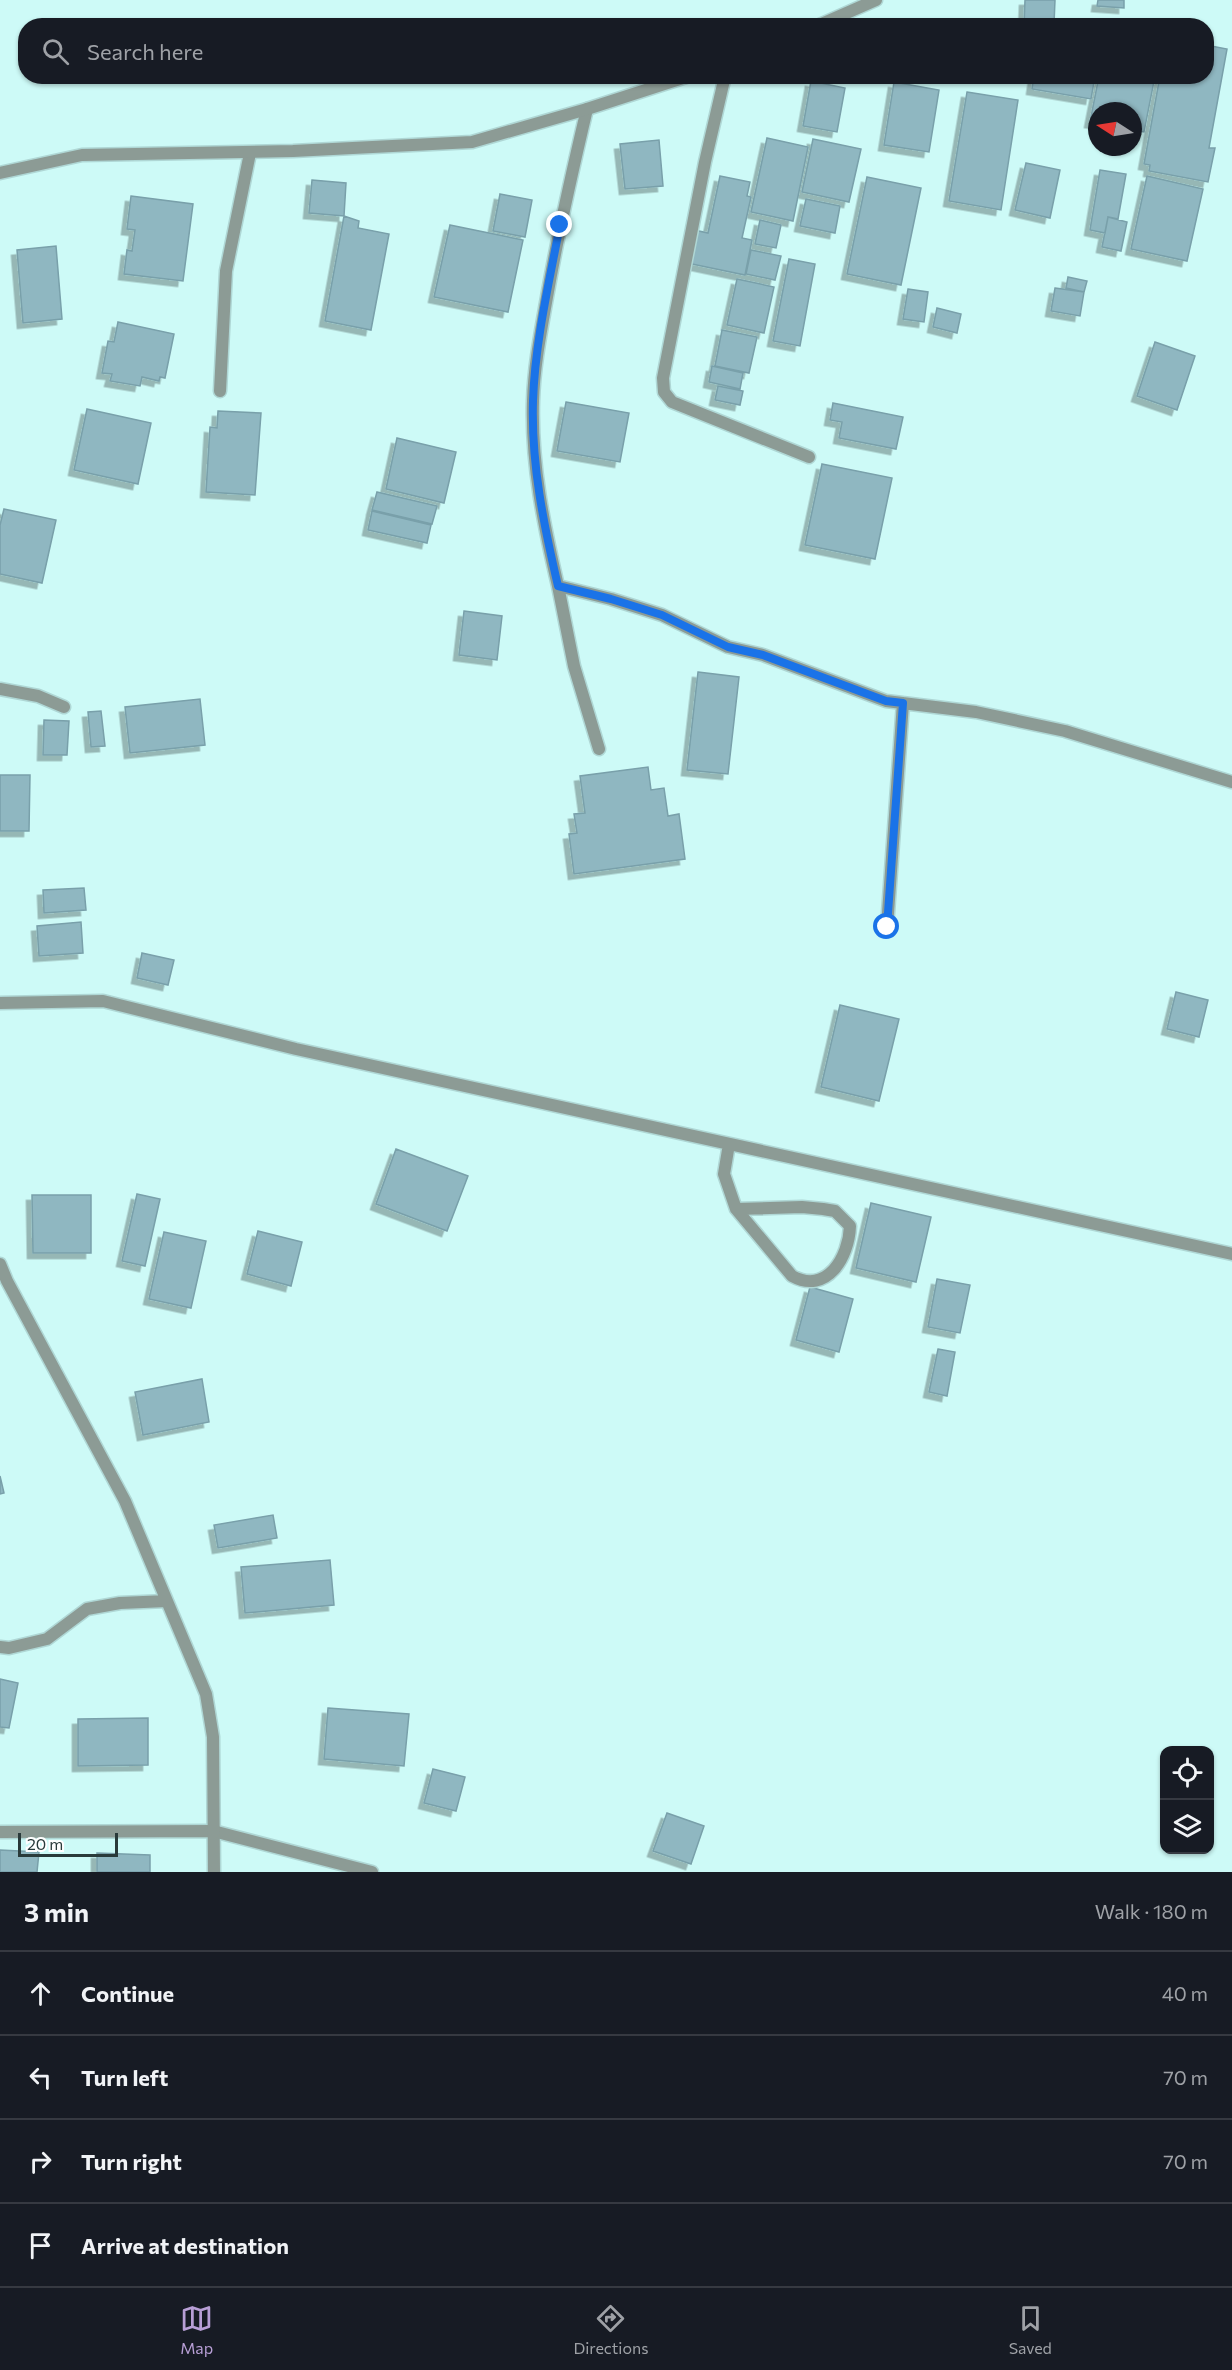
<!DOCTYPE html>
<html lang="en">
<head>
<meta charset="utf-8">
<style>
  body { margin:0; font-family:Commissioner,sans-serif; background:#20242c; color:#f1f3f6 }
  .controls { position:absolute; right:18px; bottom:18px; display:grid; overflow:hidden; border-radius:12px; box-shadow:0 2px 4px #0004 }
  .controls button { width:54px; height:54px; display:grid; place-items:center; padding:0; border:0; border-bottom:2px solid #363941; background:#171b24; color:#f1f3f6; font:30px sans-serif }
  .compass { position:absolute; left:1088px; top:102px; width:54px; height:54px; border-radius:50%; background:#171b24; box-shadow:0 2px 4px #0004; rotate:282deg }
  .scale { position:absolute; left:18px; bottom:15px; width:100px; box-sizing:border-box; padding-left:6px; border:3px solid #293a3a; border-top:0; font-size:16px; line-height:21px; white-space:nowrap; color:#293a3a; -webkit-text-stroke:4px #fff; paint-order:stroke }
  .stop { position:absolute; width:18px; height:18px; margin:-14px; border:4px solid #1a73e8; border-radius:50%; background:#fff }
  .stop.end { background:#1a73e8; border-color:#fff; box-shadow:0 2px 6px #0008 }
  .list { margin:0; padding:0; list-style:none }
  h2 { display:flex; justify-content:space-between; align-items:center; height:78px; margin:0; padding:0 24px; font-size:26px }
  h2 small { font-size:20px; font-weight:400; color:#9ea1a6 }
  .list li { display:grid; grid-template-columns:39px 1fr auto; gap:18px; align-items:center; box-sizing:border-box; height:84px; padding:0 24px; border-top:2px solid #363941 }
  .list b { display:block; font-size:22px; white-space:nowrap }
  .list em { font-size:20px; font-style:normal; color:#9ea1a6 }
  .icon { flex:none; width:33px; height:33px; fill:none; stroke:currentColor; stroke-width:2; stroke-linecap:round; stroke-linejoin:round }
  .map { position:relative; flex:none; width:1232px; height:1872px; overflow:hidden }
  .search { position:absolute; background:#171b24; box-shadow:0 2px 4px #0004; left:18px; right:18px; top:18px; height:66px; display:flex; align-items:center; gap:15px; box-sizing:border-box; padding:0 21px; border-radius:24px; color:#9ea1a6; font-size:22px }
  .sheet { height:414px; background:#171b24 }
  nav { display:flex; justify-content:space-around; align-items:center; box-sizing:border-box; height:84px; border-top:2px solid #363941; background:#171b24; font-size:16px; color:#9ea1a6 }
  nav a { display:grid; justify-items:center; gap:3px }
  nav .on { color:#b89fd6 }
  .map>svg:first-child { display:block }
  .building { fill:#8fb7c1; stroke:#79a0aa; stroke-width:1.5; filter:url(#shadow) }
  .lines { fill:none; stroke-linecap:round; stroke-linejoin:round }
  .service-casing { stroke:#afd7d5; stroke-width:15 }
  .minor-casing { stroke:#afd7d5; stroke-width:15 }
  .tertiary-casing { stroke:#afd7d5; stroke-width:15 }
  .service { stroke:#8c9b95; stroke-width:12 }
  .minor { stroke:#8c9b95; stroke-width:12 }
  .tertiary { stroke:#8c9b95; stroke-width:12 }
  .route { stroke:#1a73e8; stroke-width:8 }
</style>
</head>
<body>
<div class="map">
<svg width="1232" height="1872" viewBox="0 0 1232 1872">
  <defs>
    <filter id="shadow"><feDropShadow dx="-5.5" dy="5.5" stdDeviation="0" flood-color="#0004"/></filter>
  </defs>
  <rect width="100%" height="100%" fill="#cdfaf7"/>
  <path class="building" d="M 1025,0 L 1055,0 L 1054,24 L 1024,26 Z
    M 1098,0 L 1124,0 L 1124,8 L 1097,6 Z
    M 1041,23 L 1054,24 L 1062,26 L 1040,26 Z
    M 1206,45 L 1227,49 L 1209,148 L 1215,148 L 1208,182 L 1149,171 L 1150,165 L 1144,164 L 1160,76 L 1206,76 Z
    M 1034,76 L 1095,76 L 1091,99 L 1032,89 Z
    M 1099,76 L 1155,76 L 1144,132 L 1133,130 L 1133,111 L 1097,111 L 1097,123 L 1090,122 Z
    M 811,81 L 845,88 L 837,132 L 803,126 Z
    M 894,82 L 939,90 L 929,152 L 884,145 Z
    M 967,92 L 1018,100 L 1001,210 L 949,201 Z
    M 767,138 L 808,147 L 793,221 L 751,212 Z
    M 813,139 L 861,149 L 849,202 L 802,192 Z
    M 659,140 L 663,186 L 625,189 L 620,144 Z
    M 1026,163 L 1060,170 L 1050,218 L 1015,210 Z
    M 1100,170 L 1126,174 L 1118,219 L 1108,217 L 1105,233 L 1090,230 Z
    M 720,176 L 750,182 L 747,196 L 751,197 L 742,238 L 752,240 L 745,275 L 687,263 L 694,230 L 708,233 Z
    M 1147,176 L 1203,189 L 1187,261 L 1131,249 Z
    M 867,177 L 921,188 L 901,285 L 847,274 Z
    M 312,180 L 346,183 L 344,216 L 309,213 Z
    M 500,194 L 532,200 L 525,237 L 493,231 Z
    M 131,196 L 193,204 L 183,281 L 124,274 L 127,250 L 132,251 L 135,230 L 127,229 Z
    M 806,199 L 840,206 L 835,233 L 800,226 Z
    M 344,216 L 359,221 L 358,228 L 389,234 L 371,330 L 325,321 Z
    M 1108,217 L 1127,222 L 1121,251 L 1102,247 Z
    M 760,220 L 781,225 L 776,248 L 755,244 Z
    M 450,225 L 523,240 L 508,312 L 434,297 Z
    M 56,246 L 62,319 L 23,323 L 17,250 Z
    M 751,250 L 781,256 L 775,280 L 746,274 Z
    M 789,259 L 815,264 L 800,346 L 773,341 Z
    M 1068,277 L 1087,281 L 1084,292 L 1066,288 Z
    M 737,279 L 774,287 L 764,333 L 727,325 Z
    M 1055,288 L 1084,292 L 1080,316 L 1051,311 Z
    M 908,289 L 928,292 L 924,322 L 903,319 Z
    M 937,308 L 961,314 L 957,333 L 933,327 Z
    M 118,322 L 174,334 L 165,378 L 160,377 L 159,381 L 142,377 L 140,386 L 110,381 L 112,374 L 102,373 L 108,341 L 114,342 Z
    M 722,330 L 757,337 L 749,373 L 715,366 Z
    M 1155,342 L 1195,356 L 1177,410 L 1137,396 Z
    M 712,366 L 743,373 L 740,389 L 709,382 Z
    M 718,386 L 743,391 L 740,405 L 715,400 Z
    M 566,402 L 629,413 L 620,462 L 557,451 Z
    M 833,403 L 903,417 L 896,449 L 839,438 L 842,422 L 830,420 Z
    M 87,409 L 151,423 L 138,484 L 74,470 Z
    M 218,411 L 261,413 L 255,495 L 206,492 L 210,427 L 217,428 Z
    M 397,438 L 456,452 L 444,503 L 386,489 Z
    M 822,464 L 892,478 L 875,559 L 805,545 Z
    M 377,492 L 437,506 L 432,524 L 372,510 Z
    M 4,509 L 56,520 L 42,583 L 0,574 L 0,525 Z
    M 372,511 L 431,525 L 427,543 L 368,530 Z
    M 464,611 L 502,616 L 497,660 L 459,655 Z
    M 698,672 L 739,677 L 728,774 L 687,770 Z
    M 200,699 L 205,745 L 130,753 L 125,707 Z
    M 101,711 L 105,746 L 91,747 L 88,712 Z
    M 44,720 L 69,721 L 67,755 L 43,755 Z
    M 648,767 L 651,790 L 664,788 L 668,816 L 679,814 L 685,859 L 574,874 L 569,834 L 577,833 L 574,814 L 585,813 L 580,776 Z
    M 0,775 L 30,775 L 29,831 L 0,831 Z
    M 84,888 L 86,910 L 44,913 L 43,890 Z
    M 81,922 L 83,953 L 39,956 L 37,926 Z
    M 142,953 L 174,960 L 168,985 L 137,978 Z
    M 1176,992 L 1208,1000 L 1199,1037 L 1167,1029 Z
    M 840,1005 L 899,1019 L 879,1101 L 821,1087 Z
    M 396,1149 L 468,1176 L 447,1231 L 376,1204 Z
    M 137,1194 L 160,1199 L 145,1266 L 122,1261 Z
    M 32,1195 L 91,1195 L 91,1253 L 33,1253 Z
    M 871,1203 L 931,1217 L 916,1282 L 856,1268 Z
    M 258,1231 L 302,1242 L 291,1286 L 247,1274 Z
    M 164,1232 L 206,1241 L 191,1308 L 149,1299 Z
    M 937,1279 L 970,1285 L 960,1333 L 928,1327 Z
    M 810,1287 L 853,1299 L 839,1352 L 796,1340 Z
    M 938,1349 L 955,1352 L 947,1396 L 929,1392 Z
    M 202,1379 L 209,1422 L 143,1435 L 135,1392 Z
    M 0,1476 L 4,1493 L 0,1494 Z
    M 273,1515 L 277,1538 L 218,1548 L 214,1525 Z
    M 330,1560 L 334,1605 L 245,1613 L 241,1567 Z
    M 0,1679 L 18,1683 L 9,1728 L 0,1727 Z
    M 328,1708 L 409,1714 L 404,1766 L 324,1759 Z
    M 148,1718 L 148,1765 L 78,1766 L 78,1719 Z
    M 433,1769 L 465,1777 L 456,1811 L 424,1803 Z
    M 667,1813 L 704,1826 L 691,1864 L 653,1851 Z
    M 0,1850 L 39,1852 L 37,1872 L 0,1872 Z
    M 97,1853 L 150,1855 L 150,1872 L 97,1872 Z"/>
  <g class="lines">
    <g class="service-casing">
      <path id="service" d="M 0,1832 L 213,1831 L 372,1872"/>
    </g>
    <g class="minor-casing">
      <path id="minor" d="M 725,76 L 705,162 L 663,378 L 664,392 L 672,402 L 809,457
        M 587,109 C 572,172 558,234 547,297 C 541,331 534,366 533,401 C 531,464 544,526 558,586 L 611,599 L 662,615 L 728,647 L 763,655 L 886,701 L 976,712 L 1065,731 L 1232,782
        M 220,391 L 226,271 L 250,153
        M 558,586 L 574,666 L 599,749
        M 0,689 L 38,696 L 64,707
        M 887,927 L 903,703
        M 0,1003 L 103,1001 L 296,1049 L 1232,1254
        M 729,1144 L 724,1174 L 736,1209 L 792,1276 C 827,1295 849,1257 850,1226 L 835,1211 L 823,1209 L 802,1207 L 736,1209
        M 0,1264 L 7,1281 L 125,1501 L 206,1694 L 213,1737 L 214,1872
        M 0,1647 L 9,1648 L 47,1639 L 87,1609 L 120,1603 L 167,1601"/>
    </g>
    <g class="tertiary-casing">
      <path id="tertiary" d="M 817,26 L 876,0
        M 0,173 L 82,155 L 293,151 L 472,142 L 587,109 L 689,76"/>
    </g>
    <use href="#service" class="service"/>
    <use href="#minor" class="minor"/>
    <use href="#tertiary" class="tertiary"/>
  </g>
  <g class="lines">
    <path class="route" d="M 560,225 C 549,283 535,342 533,401 C 531,464 544,526 558,586 L 611,599 L 662,615 L 728,647 L 763,655 L 886,701 L 903,703 L 887,927"/>
  </g>
</svg>
<div class="controls">
<button><svg class="icon" aria-label="locate" viewBox="0 0 24 24"><circle cx="12" cy="12" r="6"/><path d="M12 2v4M12 18v4M2 12h4M18 12h4"/></svg></button>
<button><svg class="icon" aria-label="layers" viewBox="0 0 24 24"><path d="M12 4l9 5-9 5-9-5zM3 14l9 5 9-5"/></svg></button>
</div>
<svg class="compass" viewBox="-18 -18 36 36"><path d="M0-13l5 13h-10z" fill="#e53935"/><path d="M0 13l5-13h-10z" fill="#9ea1a6"/></svg>
<div class="scale">20 m</div>
<div class="stop" style="left:887px;top:927px"></div>
<div class="stop end" style="left:560px;top:225px"></div>
<div class="search"><svg class="icon" aria-label="search" viewBox="0 0 24 24"><circle cx="10" cy="10" r="6"/><path d="M15 15l6 6"/></svg>Search here</div>
</div>
<section class="sheet">
<h2>3 min<small>Walk · 180 m</small></h2>
<ul class="list">
<li><svg class="icon" aria-label="ahead" viewBox="0 0 24 24"><path d="M12 20V5M6 11l6-6 6 6"/></svg><div><b>Continue</b></div><em>40 m</em></li>
<li><svg class="icon" aria-label="left" viewBox="0 0 24 24"><path d="M17 20v-9H6M10 6l-5 5 5 5"/></svg><div><b>Turn left</b></div><em>70 m</em></li>
<li><svg class="icon" aria-label="right" viewBox="0 0 24 24"><path d="M7 20v-9h11M14 6l5 5-5 5"/></svg><div><b>Turn right</b></div><em>70 m</em></li>
<li><svg class="icon" aria-label="arrive" viewBox="0 0 24 24"><path d="M6 21V4h12l-3 4 3 4H6"/></svg><div><b>Arrive at destination</b></div></li>
</ul>
</section>
<nav>
<a class="on"><svg class="icon" aria-label="map" viewBox="0 0 24 24"><path d="M3 6l6-2 6 2 6-2v14l-6 2-6-2-6 2zM9 4v14M15 6v14"/></svg>Map</a>
<a><svg class="icon" aria-label="directions" viewBox="0 0 24 24"><path d="M12 3l9 9-9 9-9-9zM9 14v-3h6M13 9l2 2-2 2"/></svg>Directions</a>
<a><svg class="icon" aria-label="saved" viewBox="0 0 24 24"><path d="M7 4h10v16l-5-4-5 4z"/></svg>Saved</a>
</nav>
</body>
</html>
